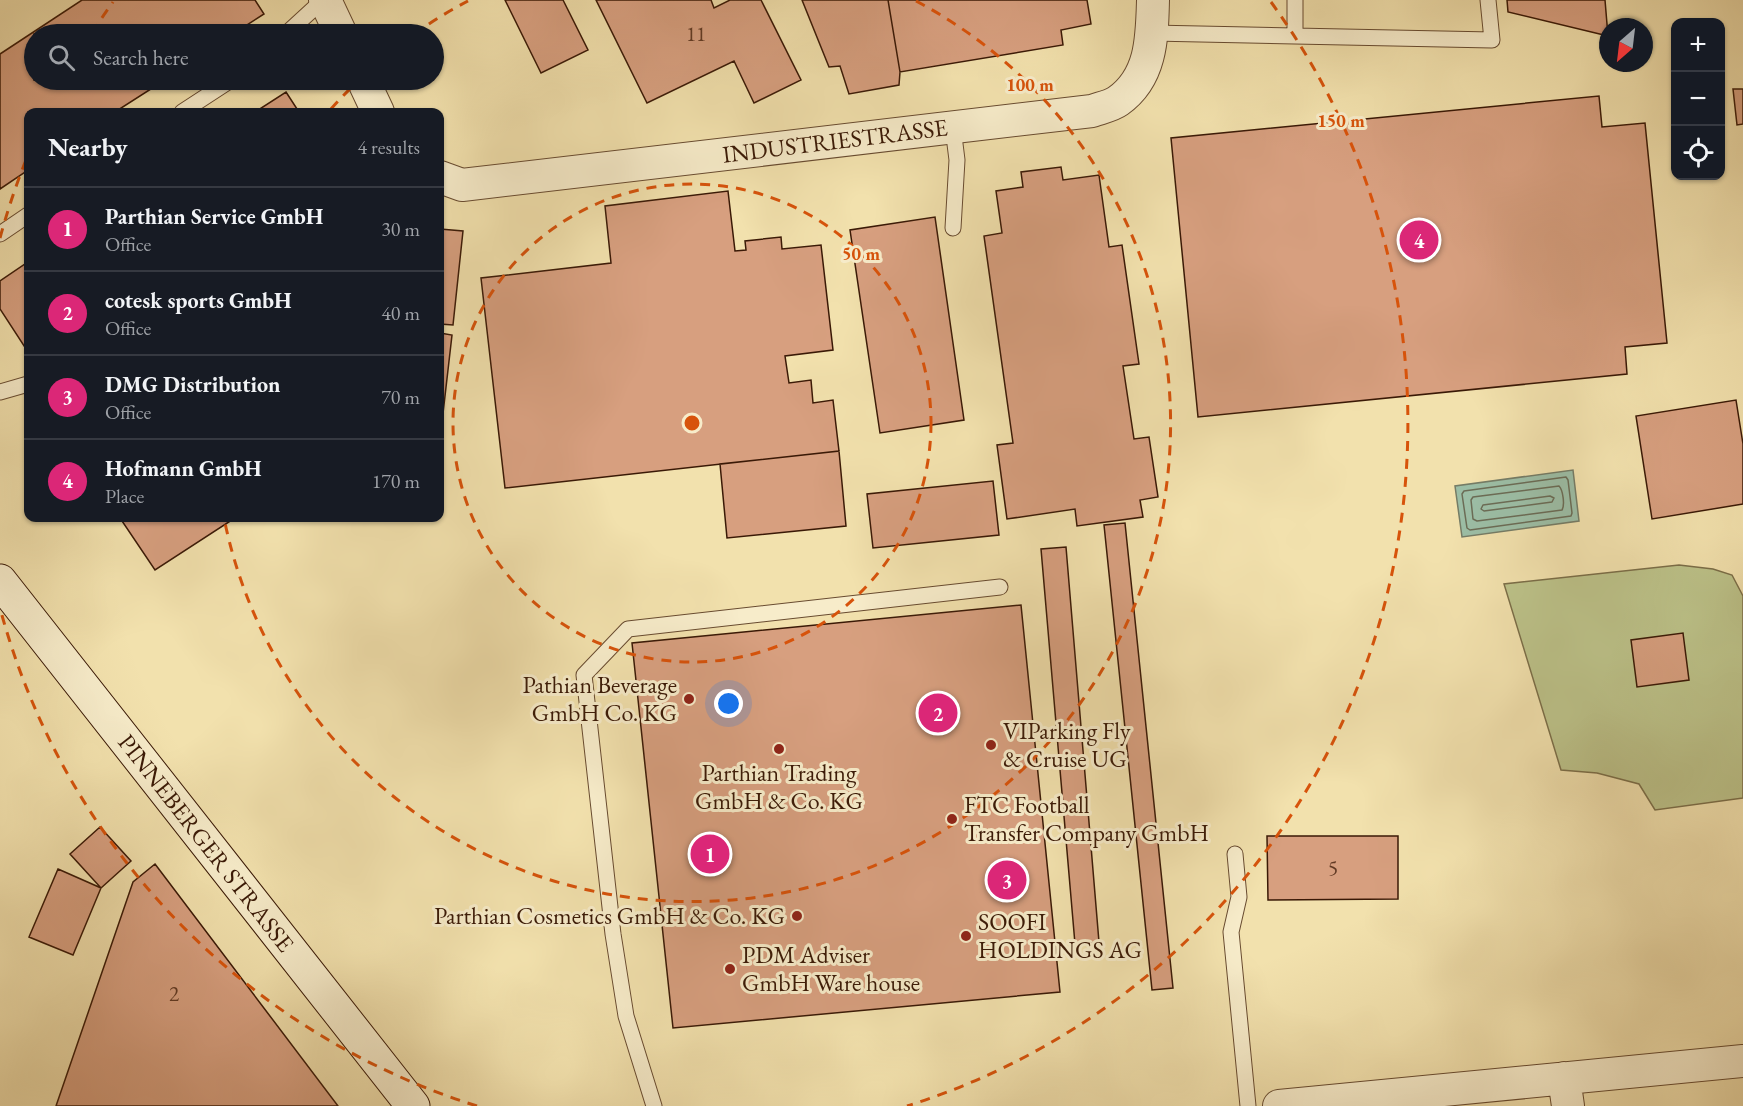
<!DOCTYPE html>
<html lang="en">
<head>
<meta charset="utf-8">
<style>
  body { margin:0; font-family:"EB Garamond",serif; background:#242831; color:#f1f3f6 }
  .controls { position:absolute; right:18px; top:18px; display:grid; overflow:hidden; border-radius:12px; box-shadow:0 2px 4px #0004 }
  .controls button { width:54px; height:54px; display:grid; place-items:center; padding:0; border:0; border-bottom:2px solid #363941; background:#171b24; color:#f1f3f6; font:30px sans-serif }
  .compass { position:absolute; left:1599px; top:18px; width:54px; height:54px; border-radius:50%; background:#171b24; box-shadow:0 2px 4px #0004; rotate:208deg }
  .you { position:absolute; left:729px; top:704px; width:21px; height:21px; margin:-15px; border:4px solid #fff; border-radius:50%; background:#1a73e8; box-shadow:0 0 0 9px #1a73e833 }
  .badge { display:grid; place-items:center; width:39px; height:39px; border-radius:50%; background:#db2777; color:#fff; font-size:20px; font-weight:700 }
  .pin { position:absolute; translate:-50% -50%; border:3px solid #fff; box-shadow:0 2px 6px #0006 }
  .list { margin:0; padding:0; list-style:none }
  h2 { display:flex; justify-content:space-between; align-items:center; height:78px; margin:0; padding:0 24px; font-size:26px }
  h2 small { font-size:20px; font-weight:400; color:#9ea1a6 }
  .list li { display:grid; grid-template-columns:39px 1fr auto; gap:18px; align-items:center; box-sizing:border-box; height:84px; padding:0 24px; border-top:2px solid #363941 }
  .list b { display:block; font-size:22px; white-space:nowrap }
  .list p { margin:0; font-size:20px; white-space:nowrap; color:#9ea1a6 }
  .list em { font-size:20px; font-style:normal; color:#9ea1a6 }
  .icon { flex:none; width:33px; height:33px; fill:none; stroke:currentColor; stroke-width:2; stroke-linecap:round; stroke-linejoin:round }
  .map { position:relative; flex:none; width:1743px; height:1106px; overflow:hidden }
  .search { position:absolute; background:#171b24; box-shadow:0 2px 4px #0004; left:24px; top:24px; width:420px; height:66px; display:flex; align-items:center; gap:15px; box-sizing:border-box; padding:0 21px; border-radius:33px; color:#9ea1a6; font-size:22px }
  .panel { position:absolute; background:#171b24; box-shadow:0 2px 4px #0004; left:24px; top:108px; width:420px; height:414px; border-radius:12px }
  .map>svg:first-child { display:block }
  .green { fill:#bcc289; stroke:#7b6e48; stroke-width:1.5 }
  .water { fill:#9cbea6; stroke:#757c66; stroke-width:1.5 }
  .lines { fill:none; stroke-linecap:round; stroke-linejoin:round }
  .shore { stroke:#6b6c56; stroke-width:1.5 }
  .building { fill:#d79f7f; stroke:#3a1906; stroke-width:1.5 }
  .service-casing { stroke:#684b30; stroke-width:17 }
  .minor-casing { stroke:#684b30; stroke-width:34 }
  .secondary-casing { stroke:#3a1906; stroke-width:35 }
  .service { stroke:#f7ecca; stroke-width:15 }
  .minor { stroke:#f7ecca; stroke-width:32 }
  .secondary { stroke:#f7ecca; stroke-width:33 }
  .ring { fill:none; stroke:#d7530b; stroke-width:3; stroke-dasharray:10 8 }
  .poi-dot { fill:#8f2418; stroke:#f7ecca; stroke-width:2 }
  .labels { text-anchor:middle; stroke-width:6; stroke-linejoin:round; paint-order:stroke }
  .number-label { font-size:21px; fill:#613a24 }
  .street-label { font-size:24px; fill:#3a1906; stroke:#f7ecca }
  .poi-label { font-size:24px; fill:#3a1906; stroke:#f7ecca; text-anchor:start }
  .centre { fill:#d7530b; stroke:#f7ecca; stroke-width:3 }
  .ring-label { font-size:18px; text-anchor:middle; font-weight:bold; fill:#d7530b; stroke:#f7ecca; stroke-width:6; stroke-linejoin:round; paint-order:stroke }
</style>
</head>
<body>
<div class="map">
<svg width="1743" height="1106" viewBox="0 0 1743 1106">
  <rect width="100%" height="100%" fill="#f2e1ad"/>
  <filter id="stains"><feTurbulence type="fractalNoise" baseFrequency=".00333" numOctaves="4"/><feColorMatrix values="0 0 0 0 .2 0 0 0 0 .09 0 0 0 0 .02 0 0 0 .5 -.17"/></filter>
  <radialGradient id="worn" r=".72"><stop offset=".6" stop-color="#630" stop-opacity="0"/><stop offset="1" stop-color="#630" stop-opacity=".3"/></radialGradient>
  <path class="green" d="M 1679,565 L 1713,569 L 1732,575 L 1743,596 L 1743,798 L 1655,810 L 1639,784 L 1597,773 L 1561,770 L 1504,584 Z"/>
  <path class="water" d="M 1573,470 L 1579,521 L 1462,537 L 1455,486 Z"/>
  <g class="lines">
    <path class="shore" d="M 1566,477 L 1568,480 L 1572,513 L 1571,516 L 1470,530 L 1467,528 L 1462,494 L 1464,491 Z
      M 1559,486 C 1563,490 1565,505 1562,510 L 1477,521 L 1473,519 L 1471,500 L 1473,497 Z
      M 1550,496 L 1554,498 L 1552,502 L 1484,511 L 1481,509 L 1483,505 Z"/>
  </g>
  <path class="building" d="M 82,0 L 255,0 L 264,14 L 233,34 L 34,34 L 34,80 L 165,80 L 115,112 L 28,112 L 28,170 L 0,189 L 0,54 Z
    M 505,0 L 563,0 L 588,50 L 541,73 Z
    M 596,0 L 711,0 L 714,8 L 730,0 L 761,0 L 801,80 L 754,103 L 734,61 L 647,103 Z
    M 802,0 L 888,0 L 900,72 L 899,85 L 849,94 L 840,66 L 829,67 Z
    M 888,0 L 1087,0 L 1091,24 L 1061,30 L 1063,45 L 900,72 Z
    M 1507,0 L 1605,0 L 1608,36 L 1508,12 Z
    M 1733,89 L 1743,89 L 1743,124 L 1737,125 Z
    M 286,92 L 299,112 L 255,112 Z
    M 1599,96 L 1602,127 L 1645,123 L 1667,343 L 1625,347 L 1627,374 L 1198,417 L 1171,138 Z
    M 1061,167 L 1063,180 L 1099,175 L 1109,247 L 1122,245 L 1139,364 L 1123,366 L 1134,439 L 1149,437 L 1158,497 L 1140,500 L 1143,517 L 1077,526 L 1075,509 L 1007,519 L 997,445 L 1013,443 L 984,236 L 1002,233 L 996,191 L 1023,187 L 1021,172 Z
    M 728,191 L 735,251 L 746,250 L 745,241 L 781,237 L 782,249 L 821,245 L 833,350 L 785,356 L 789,383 L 811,380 L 813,403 L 833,400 L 839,451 L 505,488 L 481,278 L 611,263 L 605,206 Z
    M 935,217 L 964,420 L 880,433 L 850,230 Z
    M 440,229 L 463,231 L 453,325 L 440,324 Z
    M 28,262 L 28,352 L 0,309 L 0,281 Z
    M 440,333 L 452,335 L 442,422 L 440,422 Z
    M 1736,400 L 1743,444 L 1743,504 L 1652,519 L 1636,416 Z
    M 839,451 L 846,526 L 727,538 L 720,464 Z
    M 993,481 L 999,535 L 873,548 L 867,494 Z
    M 120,518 L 235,518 L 155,570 Z
    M 1125,523 L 1173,988 L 1152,990 L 1104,525 Z
    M 1066,547 L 1099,942 L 1075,944 L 1041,549 Z
    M 1021,605 L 1060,992 L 673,1028 L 632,643 Z
    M 1683,633 L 1689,680 L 1637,687 L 1631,640 Z
    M 100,827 L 131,861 L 101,888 L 70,854 Z
    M 1267,836 L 1398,836 L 1398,899 L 1268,900 Z
    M 155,864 L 338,1106 L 56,1106 L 133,882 Z
    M 58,869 L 101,888 L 73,955 L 29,937 Z"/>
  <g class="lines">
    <g class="service-casing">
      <path id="service" d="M 1295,0 L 1295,36
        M 1152,33 L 1492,40 L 1488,0
        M 286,34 L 323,0
        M 182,112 L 231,80
        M 953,128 L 957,160 L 953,228
        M 0,234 L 28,215
        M 0,392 L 28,384
        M 1235,854 L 1239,897 L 1231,932 L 1248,1106
        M 654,1106 L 626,1016 L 613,934 L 584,675 L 628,629 L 1000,587"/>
    </g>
    <g class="minor-casing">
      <path id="minor" d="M 325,0 L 341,34
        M 363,80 L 378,112
        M 440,177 L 462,185 L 1092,111 C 1100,108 1111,106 1118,101 C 1152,77 1152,37 1153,0
        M 1564,1078 L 1568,1106
        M 1279,1106 L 1743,1061"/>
    </g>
    <g class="secondary-casing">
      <path id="secondary" d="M 0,581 L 413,1106"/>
    </g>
    <use href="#service" class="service"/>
    <use href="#minor" class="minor"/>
    <use href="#secondary" class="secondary"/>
  </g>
  <g class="ring">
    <circle cx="692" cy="423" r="239"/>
    <path d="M331 109A478 478 0 0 1 357 82M414 34A478 478 0 0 1 468 1M916 1A478 478 0 1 1 224 518"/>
    <path d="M477 1106A716 716 0 0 1 0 608M0 238A716 716 0 0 1 28 155M92 33A716 716 0 0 1 113 2M1271 2A716 716 0 0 1 907 1106"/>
  </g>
  <g class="poi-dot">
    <circle cx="689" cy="699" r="6"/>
    <circle cx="991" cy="745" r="6"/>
    <circle cx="779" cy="749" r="6"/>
    <circle cx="952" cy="819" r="6"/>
    <circle cx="797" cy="916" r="6"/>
    <circle cx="966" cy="936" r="6"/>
    <circle cx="730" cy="969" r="6"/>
  </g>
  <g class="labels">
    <g class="number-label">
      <text x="696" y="41">11</text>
      <text x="1333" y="875">5</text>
      <text x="174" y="1001">2</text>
    </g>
    <g class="street-label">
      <text transform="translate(835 141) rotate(-7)" y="8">INDUSTRIESTRASSE</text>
      <text transform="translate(206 843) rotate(52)" y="8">PINNEBERGER STRASSE</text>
    </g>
    <g class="poi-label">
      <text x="677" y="693" text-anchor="end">Pathian Beverage<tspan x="677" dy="28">GmbH Co. KG</tspan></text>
      <text x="1003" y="739">VIParking Fly<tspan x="1003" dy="28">&amp; Cruise UG</tspan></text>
      <text x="779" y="781" text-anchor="middle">Parthian Trading<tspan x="779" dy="28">GmbH &amp; Co. KG</tspan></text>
      <text x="964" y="813">FTC Football<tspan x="964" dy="28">Transfer Company GmbH</tspan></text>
      <text x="785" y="924" text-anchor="end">Parthian Cosmetics GmbH &amp; Co. KG</text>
      <text x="978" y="930">SOOFI<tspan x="978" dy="28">HOLDINGS AG</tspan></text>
      <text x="742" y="963">PDM Adviser<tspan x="742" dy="28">GmbH Ware house</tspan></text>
    </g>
  </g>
  <circle cx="692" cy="423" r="9" class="centre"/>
  <g class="ring-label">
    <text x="1030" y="91">100 m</text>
    <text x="1341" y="127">150 m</text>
    <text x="861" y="260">50 m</text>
  </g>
  <rect width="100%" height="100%" filter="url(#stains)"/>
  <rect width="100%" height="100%" fill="url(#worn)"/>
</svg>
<div class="controls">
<button>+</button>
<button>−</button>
<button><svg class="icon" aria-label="locate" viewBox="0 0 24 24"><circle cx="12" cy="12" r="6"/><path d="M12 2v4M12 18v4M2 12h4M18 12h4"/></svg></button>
</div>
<svg class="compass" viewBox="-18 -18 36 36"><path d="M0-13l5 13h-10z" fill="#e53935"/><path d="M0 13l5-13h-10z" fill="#9ea1a6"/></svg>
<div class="you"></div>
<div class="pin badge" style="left:710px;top:854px">1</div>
<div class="pin badge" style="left:938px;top:713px">2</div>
<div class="pin badge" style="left:1007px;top:880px">3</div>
<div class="pin badge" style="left:1419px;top:240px">4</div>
<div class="search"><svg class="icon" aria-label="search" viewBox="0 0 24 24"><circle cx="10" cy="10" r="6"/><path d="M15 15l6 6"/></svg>Search here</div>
<section class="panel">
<h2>Nearby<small>4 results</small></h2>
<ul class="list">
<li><span class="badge">1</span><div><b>Parthian Service GmbH</b><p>Office</p></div><em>30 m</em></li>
<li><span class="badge">2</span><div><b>cotesk sports GmbH</b><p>Office</p></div><em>40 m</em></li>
<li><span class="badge">3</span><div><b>DMG Distribution</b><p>Office</p></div><em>70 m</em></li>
<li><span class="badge">4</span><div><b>Hofmann GmbH</b><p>Place</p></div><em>170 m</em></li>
</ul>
</section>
</div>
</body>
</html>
